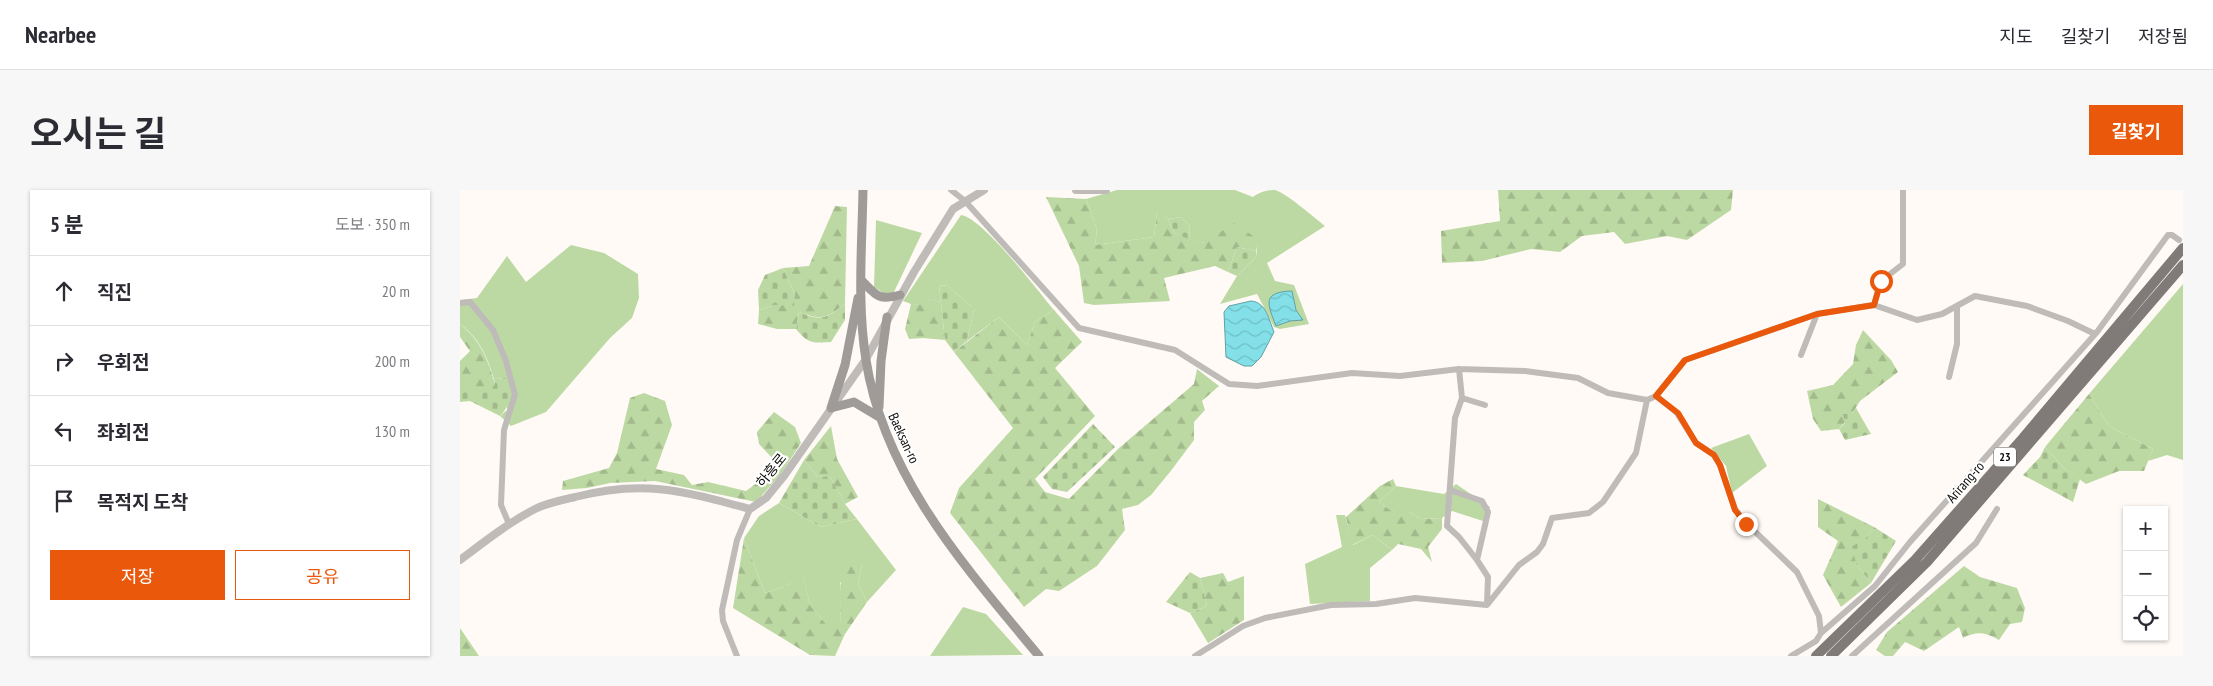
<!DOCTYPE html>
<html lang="ko">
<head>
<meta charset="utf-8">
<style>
  body { margin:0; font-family:"PT Sans Narrow","Noto Sans KR",sans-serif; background:#f7f7f7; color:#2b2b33 }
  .controls { position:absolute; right:15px; bottom:15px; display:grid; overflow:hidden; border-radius:0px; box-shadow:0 1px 4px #0004 }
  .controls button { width:45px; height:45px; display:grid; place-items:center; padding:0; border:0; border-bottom:1px solid #e1e1e2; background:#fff; color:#2b2b33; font:25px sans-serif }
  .stop { position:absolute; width:15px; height:15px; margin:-11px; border:4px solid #ea580c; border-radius:50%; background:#fff }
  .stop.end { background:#ea580c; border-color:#fff; box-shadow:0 1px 5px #0008 }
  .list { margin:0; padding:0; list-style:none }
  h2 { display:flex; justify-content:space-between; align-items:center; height:65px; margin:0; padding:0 20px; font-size:21px }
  h2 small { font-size:16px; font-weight:400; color:#7c7c81 }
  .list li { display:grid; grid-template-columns:32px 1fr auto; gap:15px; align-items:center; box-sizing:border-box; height:70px; padding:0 20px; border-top:1px solid #e1e1e2 }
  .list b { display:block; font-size:19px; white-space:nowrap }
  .list em { font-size:16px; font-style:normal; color:#7c7c81 }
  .actions { display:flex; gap:10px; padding:15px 20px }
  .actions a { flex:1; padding:11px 0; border:1px solid #ea580c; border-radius:0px; text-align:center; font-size:18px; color:#ea580c }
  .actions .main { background:#ea580c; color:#fff }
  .icon { flex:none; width:28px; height:28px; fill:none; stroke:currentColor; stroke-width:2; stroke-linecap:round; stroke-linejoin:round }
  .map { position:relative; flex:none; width:1723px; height:466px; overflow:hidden; border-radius:0px }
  header { display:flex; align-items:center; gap:30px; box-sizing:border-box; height:70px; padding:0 25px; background:#fff; border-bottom:1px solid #e1e1e2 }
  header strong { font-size:24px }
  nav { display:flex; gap:28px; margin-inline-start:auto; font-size:18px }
  .intro { display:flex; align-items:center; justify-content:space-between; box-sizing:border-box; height:120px; padding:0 30px }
  h1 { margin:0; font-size:35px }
  .button { padding:12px 22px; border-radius:0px; background:#ea580c; color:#fff; font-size:18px; font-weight:700 }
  main { display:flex; gap:30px; padding:0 30px }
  aside { flex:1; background:#fff; border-radius:0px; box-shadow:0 1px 4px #0004 }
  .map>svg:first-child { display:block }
  .green { fill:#bdd9a3 }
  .forest { fill:url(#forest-firs) }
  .cemetery { fill:url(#cemetery-stones) }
  .water { fill:url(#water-waves); stroke:#60a0a5 }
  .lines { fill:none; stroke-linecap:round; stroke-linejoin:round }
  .minor { stroke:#bebbb9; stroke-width:6 }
  .tertiary { stroke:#bebbb9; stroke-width:8 }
  .secondary { stroke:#9f9b99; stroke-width:9 }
  .trunk { stroke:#807b78; stroke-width:10 }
  .route { stroke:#ea580c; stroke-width:6 }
  .labels { text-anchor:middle; stroke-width:4.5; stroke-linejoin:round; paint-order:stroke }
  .shield { fill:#fff; stroke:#565554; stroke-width:1 }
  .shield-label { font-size:12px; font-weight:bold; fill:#0d0c0a }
  .street-label { font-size:14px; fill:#0d0c0a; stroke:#fff }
</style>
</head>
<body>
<header>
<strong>Nearbee</strong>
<nav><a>지도</a><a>길찾기</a><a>저장됨</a></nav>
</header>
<div class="intro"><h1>오시는 길</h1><a class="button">길찾기</a></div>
<main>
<aside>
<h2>5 분<small>도보 · 350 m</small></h2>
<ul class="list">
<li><svg class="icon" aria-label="ahead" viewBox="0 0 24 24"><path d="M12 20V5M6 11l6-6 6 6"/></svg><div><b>직진</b></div><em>20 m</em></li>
<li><svg class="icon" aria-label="right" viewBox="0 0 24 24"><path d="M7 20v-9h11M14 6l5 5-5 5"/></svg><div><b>우회전</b></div><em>200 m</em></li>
<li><svg class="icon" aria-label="left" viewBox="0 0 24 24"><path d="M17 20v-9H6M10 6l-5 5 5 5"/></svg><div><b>좌회전</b></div><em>130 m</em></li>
<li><svg class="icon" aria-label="arrive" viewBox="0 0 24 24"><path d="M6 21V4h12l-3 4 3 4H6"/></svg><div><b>목적지 도착</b></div></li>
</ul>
<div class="actions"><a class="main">저장</a><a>공유</a></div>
</aside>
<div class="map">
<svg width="1723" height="466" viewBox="0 0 1723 466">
  <defs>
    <pattern id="forest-firs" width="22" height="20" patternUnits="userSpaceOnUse" patternTransform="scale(1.25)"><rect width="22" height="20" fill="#bdd9a3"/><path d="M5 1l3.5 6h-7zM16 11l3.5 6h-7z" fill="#a1b98b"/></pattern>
    <pattern id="cemetery-stones" width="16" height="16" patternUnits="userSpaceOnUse" patternTransform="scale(1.25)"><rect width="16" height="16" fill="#bdd9a3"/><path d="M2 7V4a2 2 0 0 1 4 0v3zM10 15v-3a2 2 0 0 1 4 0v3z" fill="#a1b98b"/></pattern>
    <pattern id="water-waves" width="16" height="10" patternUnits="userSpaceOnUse" patternTransform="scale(1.25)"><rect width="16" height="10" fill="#83e0e8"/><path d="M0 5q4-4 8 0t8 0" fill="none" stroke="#70bfc6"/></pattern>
  </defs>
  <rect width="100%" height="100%" fill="#fffaf6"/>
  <path class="green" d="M 657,0 L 775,0 L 793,7 C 800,2 806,0 815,0 C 826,3 855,28 865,36 L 807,73 L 815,91 L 834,95 L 849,134 L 820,139 L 814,137 L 797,104 L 760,114 L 777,86 L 796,67 L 798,50 L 744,53 L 729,49 L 730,36 L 721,27 L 708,29 L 697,21 L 694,47 L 635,55 L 637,39 L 626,9 Z
    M 501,25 C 523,28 578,101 594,120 L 575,132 L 567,155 L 539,127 L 507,151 L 514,119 L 488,96 L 479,95 L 481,113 L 470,108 L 466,116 L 451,114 L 443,111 Z
    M 416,30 L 462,43 L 434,102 L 425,104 L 414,97 Z
    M 111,55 L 144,63 L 178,84 L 179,108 L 172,128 L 150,148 L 86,222 L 51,236 L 40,226 L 47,220 L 46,188 L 34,189 C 27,166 20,149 0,134 L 0,110 L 17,108 L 47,66 L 66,92 Z
    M 1723,94 L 1723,270 L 1707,265 L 1688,271 L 1693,259 L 1649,236 L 1629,204 Z
    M 1289,244 L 1307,276 L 1272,303 L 1266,276 L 1251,258 Z
    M 996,294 L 1030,317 L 1026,332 L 992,321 L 982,328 L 961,329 L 949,322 L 933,322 L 919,312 L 936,296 L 984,304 Z
    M 319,313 L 361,337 L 397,329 L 436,380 L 407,412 L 398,393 L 402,375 L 380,393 L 381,435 L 366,434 L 350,415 L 343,386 L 328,395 L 305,403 L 284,348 L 299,326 Z
    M 876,325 L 885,325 L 893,355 L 913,345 L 932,360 L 910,378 L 910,411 L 850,414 L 845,374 L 882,357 Z
    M 503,417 L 526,424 L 563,465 L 470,466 Z"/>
  <path class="forest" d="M 1038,0 L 1273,0 L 1271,20 L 1227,50 L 1207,46 L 1165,54 L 1154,42 L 1122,46 L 1100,62 L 1071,59 L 1022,71 L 982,73 L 981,41 L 1040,31 Z
    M 586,7 L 626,9 L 637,39 L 635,55 L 694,47 L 697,20 L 708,29 L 715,44 L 744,53 L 774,33 L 799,50 L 796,61 L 777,57 L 768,82 L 755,76 L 704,88 L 710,111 L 634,115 L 624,113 L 619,76 Z
    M 375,16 L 387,17 L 385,114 C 366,128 362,131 339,122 L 336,139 L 317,139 L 298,134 L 299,120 L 316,115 L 335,105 L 323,78 L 349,76 Z
    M 470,108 L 481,113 L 485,150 L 463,148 L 449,149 L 445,139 L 451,114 L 466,115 Z
    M 594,120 L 622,152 L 595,178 L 635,226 L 575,289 L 585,302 L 609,309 L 659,258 L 734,194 L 737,179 L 759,196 L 742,211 L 745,220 L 734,232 L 734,250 L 710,282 L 691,305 L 678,315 L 662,319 L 665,340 L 637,376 L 599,401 L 586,399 L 564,417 L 490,323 L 499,298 L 553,238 L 494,162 L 539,127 L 567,155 L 575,132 Z
    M 0,134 C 21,151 28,169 35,194 L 30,201 L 0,200 L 0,171 L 10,161 L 0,147 Z
    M 1403,140 L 1431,170 L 1438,182 L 1400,211 L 1392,224 L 1379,239 L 1361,241 L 1353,229 L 1347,201 L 1373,195 L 1393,174 L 1396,155 Z
    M 184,203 L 205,211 L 212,235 L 196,279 L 224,285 L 232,295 L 248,292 L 286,301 L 306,286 L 315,271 L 299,254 L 297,242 L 314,222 L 335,237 L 341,253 L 320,285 L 296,312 L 195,291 L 150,293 L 127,298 L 102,300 L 103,291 L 149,278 L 157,263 L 170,208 Z
    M 1629,204 L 1649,236 L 1693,259 L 1684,281 L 1659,281 L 1626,294 L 1604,278 L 1585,257 Z
    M 371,236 L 377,269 L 398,307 L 385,314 L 370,286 L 358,287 L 344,270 Z
    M 933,289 L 936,296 L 919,312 L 933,322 L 949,322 L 961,329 L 982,328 L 982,339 L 968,357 L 972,372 L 961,359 L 938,354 L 932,360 L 913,345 L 892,355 L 886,327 L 920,296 Z
    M 1358,309 L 1414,337 L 1405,349 L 1397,375 L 1411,393 L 1381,417 L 1363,385 L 1378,351 L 1358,337 Z
    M 284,348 L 305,403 L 328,395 L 343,385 L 350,415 L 366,434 L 381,434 C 381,412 375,388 392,370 L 402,375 L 398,393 L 407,412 L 385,444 L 375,466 L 350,465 L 273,418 Z
    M 1504,376 L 1520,387 L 1557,398 L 1565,418 L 1562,432 L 1550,434 L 1539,450 C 1525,442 1517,441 1503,448 L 1499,437 L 1464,461 L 1445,452 L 1433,466 L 1425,466 L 1416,460 L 1427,442 Z
    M 763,383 L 768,392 L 784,386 L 784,430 L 748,453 L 730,423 L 747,416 L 740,388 Z
    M 0,438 L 19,466 L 0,466 Z"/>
  <path class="cemetery" d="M 721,27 L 730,36 L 729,49 L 715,44 L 708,29 Z
    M 777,57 L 796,61 L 796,67 L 777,86 L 768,82 Z
    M 323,78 L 335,105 L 334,116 L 316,115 L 299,120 L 298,100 L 305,85 Z
    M 479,95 L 488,96 L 514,119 L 507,151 L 494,162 L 485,150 Z
    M 385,114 L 385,130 L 371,152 C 353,153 348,154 336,139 L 339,122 C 362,132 366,128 385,114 Z
    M 46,188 C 51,203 52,214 40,226 L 10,211 L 0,212 L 0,200 L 30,200 L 35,194 L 34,189 Z
    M 1396,218 L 1411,244 L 1385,250 L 1379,239 L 1385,233 L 1383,224 L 1392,224 Z
    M 633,234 L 655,257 L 607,302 L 592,299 L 583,287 Z
    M 1585,257 L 1604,278 L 1620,289 L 1613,312 L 1563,285 L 1580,267 Z
    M 344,270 L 358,287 L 370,286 L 385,314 L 397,329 L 361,337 L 319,313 Z
    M 1414,337 L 1436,351 L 1411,393 L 1397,375 L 1391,357 L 1405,349 Z
    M 730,382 L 740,388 L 747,416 L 730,423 L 706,412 Z"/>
  <path class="water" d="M 832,101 L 836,120 L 843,130 L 830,131 L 816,136 C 807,113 802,102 832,101 Z
    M 791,111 C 806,112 809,130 814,142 L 801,167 L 792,176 L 784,176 L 766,167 L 764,122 L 769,116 Z"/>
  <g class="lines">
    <path class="minor" d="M 491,0 L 505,11 L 619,138 L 715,160 L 769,194 L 797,196 L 892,183 L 940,186 L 999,179 L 1065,181 L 1118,188 L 1148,203 L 1187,210 L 1196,206 L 1225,170 L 1357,124 L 1414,115 L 1457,130 L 1482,124 L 1515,106 L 1567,116 L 1608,131 L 1635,144
      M 0,113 L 10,112 L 33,140 L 46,171 L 55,205 L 44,240 L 41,315 L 49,334
      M 1414,115 L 1421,91 L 1443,74 L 1443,0
      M 1341,165 L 1357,124
      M 999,179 L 1002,208 L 995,228 L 987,336 L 999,347 L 1017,370
      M 1489,187 L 1497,154 L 1497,116
      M 1196,206 L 1217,223 L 1236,253 L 1254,265 L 1260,275 L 1275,319 L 1286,333 L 1337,382 L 1359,426 L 1361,443
      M 1002,208 L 1025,215
      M 990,300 L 1022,311 L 1028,322 L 1017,370 L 1028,387 L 1027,414
      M 277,466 L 263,431 L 262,420 L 277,350 L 290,319
      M 735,466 L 783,436 L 805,428 L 871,415 L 916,414 L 955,408 L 1027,415 L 1059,375 L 1077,362 L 1083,354 L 1092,328 L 1129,323 L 1143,312 L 1176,263 L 1187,210
      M 1331,466 L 1356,451 L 1361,443 L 1415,396 L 1450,352 L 1637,142 L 1708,45 L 1712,45 L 1719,50
      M 1392,466 L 1516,353 L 1537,319"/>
    <path class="tertiary" d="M 616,0 L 646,0
      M 0,370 C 24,352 48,333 75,319 C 87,313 102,310 115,307 C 184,289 223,301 290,319 L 306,308 L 324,286 L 406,169 L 454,82 L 493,19 L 524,0"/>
    <path class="secondary" d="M 403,0 C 402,56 397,114 406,170 C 424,287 506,378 579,466
      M 402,91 C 416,105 418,111 440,105
      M 419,217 L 421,171 L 427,127
      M 371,218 L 385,175 L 398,108
      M 371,218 L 394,212 L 419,227"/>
    <path class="trunk" d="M 1356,466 L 1455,370 L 1563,248 L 1723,58
      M 1371,466 L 1467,372 L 1723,75"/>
  </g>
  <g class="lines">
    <path class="route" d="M 1286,334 L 1275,320 L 1260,275 L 1254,265 L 1236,253 L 1218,223 L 1196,206 L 1225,170 L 1357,124 L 1414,115 L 1421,91"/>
  </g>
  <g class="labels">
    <rect class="shield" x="1534" y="257.5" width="22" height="19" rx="4"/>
    <g class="shield-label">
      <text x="1545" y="271">23</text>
    </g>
    <g class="street-label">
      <text transform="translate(444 248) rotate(65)" y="5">Baeksan-ro</text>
      <text transform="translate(311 280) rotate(-51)" y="5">하흥로</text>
      <text transform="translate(1505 292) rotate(-49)" y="5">Arirang-ro</text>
    </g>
  </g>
</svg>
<div class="controls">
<button>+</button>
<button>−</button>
<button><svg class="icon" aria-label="locate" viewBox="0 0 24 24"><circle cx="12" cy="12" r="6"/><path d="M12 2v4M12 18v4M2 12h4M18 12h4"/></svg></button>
</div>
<div class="stop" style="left:1421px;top:91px"></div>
<div class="stop end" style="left:1286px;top:334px"></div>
</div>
</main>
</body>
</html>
